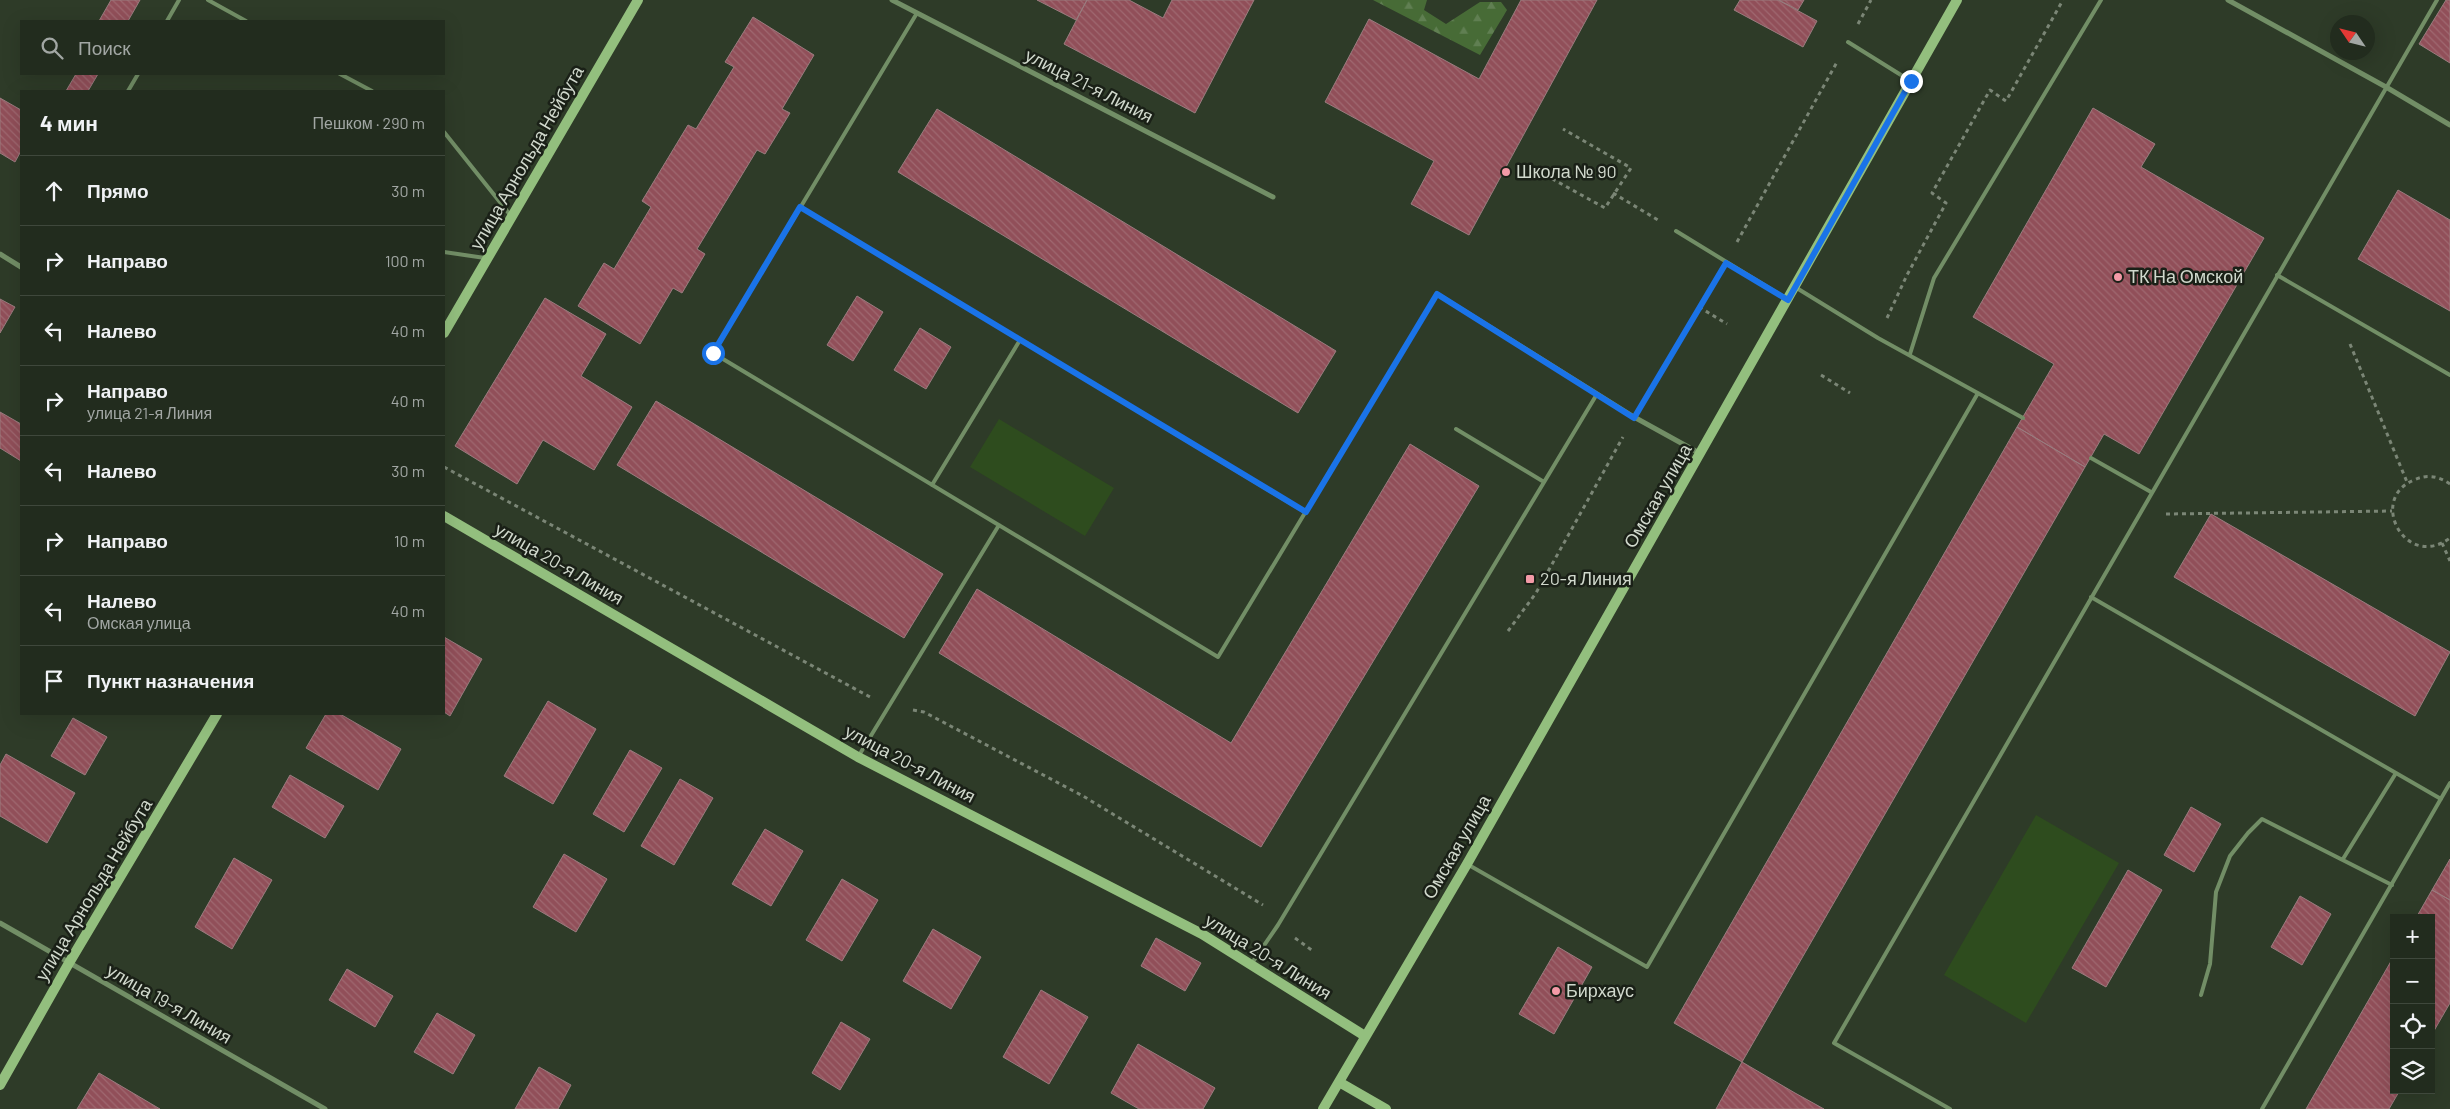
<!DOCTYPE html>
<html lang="ru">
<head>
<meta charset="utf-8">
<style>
  body { margin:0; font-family:Barlow,sans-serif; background:#2e382b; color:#f1f3f6 }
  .controls { position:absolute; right:15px; bottom:15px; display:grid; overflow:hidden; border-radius:0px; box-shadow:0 5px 20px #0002 }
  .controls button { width:45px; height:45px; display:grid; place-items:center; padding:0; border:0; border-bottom:1px solid #3f483c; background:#222c1e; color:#f1f3f6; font:25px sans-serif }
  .compass { position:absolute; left:2330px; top:15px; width:45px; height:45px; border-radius:50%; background:#222c1e; box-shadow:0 5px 20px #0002; rotate:305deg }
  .stop { position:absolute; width:15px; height:15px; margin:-11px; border:4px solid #1a73e8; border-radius:50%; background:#fff }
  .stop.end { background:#1a73e8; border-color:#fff; box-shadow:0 1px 5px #0008 }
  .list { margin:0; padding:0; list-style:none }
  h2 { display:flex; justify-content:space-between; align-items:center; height:65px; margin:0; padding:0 20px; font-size:21px }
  h2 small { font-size:16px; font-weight:400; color:#a2a7a4 }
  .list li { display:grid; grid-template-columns:32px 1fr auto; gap:15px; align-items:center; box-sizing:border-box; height:70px; padding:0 20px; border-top:1px solid #3f483c }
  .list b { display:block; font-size:19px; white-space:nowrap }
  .list p { margin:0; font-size:16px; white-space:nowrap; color:#a2a7a4 }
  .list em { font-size:16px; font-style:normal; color:#a2a7a4 }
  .icon { flex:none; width:28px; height:28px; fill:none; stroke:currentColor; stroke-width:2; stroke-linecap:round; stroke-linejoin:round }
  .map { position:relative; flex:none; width:2450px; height:1109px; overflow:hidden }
  .search { position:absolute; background:#222c1e; box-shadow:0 5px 20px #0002; left:20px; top:20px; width:425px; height:55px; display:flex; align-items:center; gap:12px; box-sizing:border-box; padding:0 18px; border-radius:0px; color:#a2a7a4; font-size:19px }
  .panel { position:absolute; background:#222c1e; box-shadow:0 5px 20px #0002; left:20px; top:90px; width:425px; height:625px; border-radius:0px }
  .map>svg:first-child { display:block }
  .forest { fill:url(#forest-firs) }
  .park { fill:#2e4c1e }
  .building { fill:url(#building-back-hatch); stroke:#9a7c7f }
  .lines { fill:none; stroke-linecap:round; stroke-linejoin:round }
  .path { stroke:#7b8676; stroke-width:3; stroke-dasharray:4 4; stroke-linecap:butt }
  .lane { stroke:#728e66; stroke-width:4 }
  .street { stroke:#728e66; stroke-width:5 }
  .secondary { stroke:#93bf7e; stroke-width:10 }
  .route { stroke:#1a73e8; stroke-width:6 }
  .poi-dot { fill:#f39aa7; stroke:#1a2017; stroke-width:2 }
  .labels { text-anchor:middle; stroke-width:5; stroke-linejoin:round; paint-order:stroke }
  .street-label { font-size:18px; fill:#d0d8cc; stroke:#1a2017 }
  .poi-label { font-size:18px; fill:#d0d8cc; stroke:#1a2017; text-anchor:start }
</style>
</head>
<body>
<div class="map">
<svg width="2450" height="1109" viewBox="0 0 2450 1109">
  <defs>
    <pattern id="forest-firs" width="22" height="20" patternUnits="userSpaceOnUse" patternTransform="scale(1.25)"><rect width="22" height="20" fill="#476b36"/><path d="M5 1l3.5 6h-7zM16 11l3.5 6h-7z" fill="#607f52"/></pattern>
    <pattern id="building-back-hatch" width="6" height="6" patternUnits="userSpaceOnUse" patternTransform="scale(1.25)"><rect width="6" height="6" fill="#914f59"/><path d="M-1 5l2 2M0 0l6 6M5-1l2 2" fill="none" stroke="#9f6870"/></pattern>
  </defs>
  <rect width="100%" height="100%" fill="#2e3b28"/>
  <path class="forest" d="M 1373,0 L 1427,0 L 1424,10 L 1446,24 L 1480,2 L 1501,2 L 1507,10 L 1480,55 Z"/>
  <path class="park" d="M 999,419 L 1114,488 L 1085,536 L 970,467 Z
    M 2036,815 L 2119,863 L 2026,1023 L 1944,975 Z"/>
  <path class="building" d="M 111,0 L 140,0 L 128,21 L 99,21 Z
    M 1037,0 L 1087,0 L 1076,20 Z
    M 1087,0 L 1129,0 L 1163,18 L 1172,0 L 1254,0 L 1195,113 L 1064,44 Z
    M 1521,0 L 1597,0 L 1469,235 L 1411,204 L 1434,161 L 1325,102 L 1369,19 L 1479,79 Z
    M 1740,0 L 1778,0 L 1817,21 L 1803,47 L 1734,10 Z
    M 1779,0 L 1804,0 L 1798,10 Z
    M 2446,0 L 2450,0 L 2450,63 L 2419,44 Z
    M 753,17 L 814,55 L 782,109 L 790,113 L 765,154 L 757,150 L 697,249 L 705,254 L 682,293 L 673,288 L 640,344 L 578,306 L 604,263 L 614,269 L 651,207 L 642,201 L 688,125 L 696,129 L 734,67 L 725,62 Z
    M 76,74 L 98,74 L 88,91 L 66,91 Z
    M 0,98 L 21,110 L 21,151 L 15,162 L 0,153 Z
    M 2093,108 L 2155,144 L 2141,167 L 2264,238 L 2139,454 L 2104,434 L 2085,467 L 2017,427 L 2054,364 L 1973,317 Z
    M 937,109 L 1336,351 L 1298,413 L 898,172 Z
    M 2398,190 L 2450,220 L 2450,311 L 2358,259 Z
    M 857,296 L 883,312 L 853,361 L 827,345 Z
    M 545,298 L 606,334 L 581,376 L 632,407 L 594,470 L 543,440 L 517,484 L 455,446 Z
    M 0,299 L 15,307 L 0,333 Z
    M 920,328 L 951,347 L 926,389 L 894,370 Z
    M 656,401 L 943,574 L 904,638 L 617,465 Z
    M 0,412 L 21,424 L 21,461 L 0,448 Z
    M 2017,427 L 2085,467 L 1742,1062 L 1674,1023 Z
    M 1410,444 L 1479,486 L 1261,847 L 939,653 L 977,589 L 1231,743 Z
    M 2211,514 L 2450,652 L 2415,716 L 2174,577 Z
    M 444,637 L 482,659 L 450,716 L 444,712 Z
    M 548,701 L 596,729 L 553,804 L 504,776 Z
    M 326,714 L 340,714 L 401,749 L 378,790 L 306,748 Z
    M 73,718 L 107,737 L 85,775 L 51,756 Z
    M 630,750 L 662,768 L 624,832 L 593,814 Z
    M 6,754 L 75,793 L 47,843 L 0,816 L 0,765 Z
    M 290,775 L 344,806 L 325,838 L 272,807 Z
    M 680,779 L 713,798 L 674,865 L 641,846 Z
    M 2191,807 L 2221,824 L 2194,872 L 2164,855 Z
    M 765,829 L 803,851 L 771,906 L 732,884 Z
    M 564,854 L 607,879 L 576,932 L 533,907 Z
    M 234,858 L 272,880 L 232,949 L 195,927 Z
    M 2450,859 L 2450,900 L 2432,890 Z
    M 2128,870 L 2162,890 L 2106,987 L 2072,968 Z
    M 842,879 L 878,900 L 842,961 L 806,940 Z
    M 2432,890 L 2450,900 L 2450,1003 L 2431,1036 L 2431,918 L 2416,918 Z
    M 2300,896 L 2331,914 L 2302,965 L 2271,947 Z
    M 933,929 L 981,957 L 951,1009 L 903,981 Z
    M 1156,938 L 1201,963 L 1185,991 L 1141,966 Z
    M 1558,947 L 1592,967 L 1554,1034 L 1519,1014 Z
    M 2394,956 L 2394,1090 L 2400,1090 L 2389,1109 L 2306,1109 Z
    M 347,969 L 393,996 L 375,1027 L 329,1000 Z
    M 1041,990 L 1088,1017 L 1049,1084 L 1003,1057 Z
    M 437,1013 L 475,1035 L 453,1074 L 414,1052 Z
    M 841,1022 L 870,1039 L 840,1090 L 812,1073 Z
    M 1138,1044 L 1215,1088 L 1203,1109 L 1139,1109 L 1111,1093 Z
    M 1742,1062 L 1795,1093 L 1824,1109 L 1716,1109 Z
    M 539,1067 L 571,1085 L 558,1109 L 515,1109 Z
    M 99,1073 L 160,1109 L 77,1109 Z"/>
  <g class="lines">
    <path class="path" d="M 1858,24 L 1871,0
      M 1538,171 L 1605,208 L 1631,168 L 1563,129
      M 1613,193 L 1658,220
      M 1737,242 L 1837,62
      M 1699,307 L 1727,324
      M 1887,318 L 1907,275 L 1946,203 L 1932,193 L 1990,90 L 2006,101 L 2063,0
      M 2350,344 L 2407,482
      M 1821,375 L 1850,393
      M 1646,397 L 1715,280
      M 444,467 L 870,697
      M 2450,484 C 2438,476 2427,474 2414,480 C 2367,499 2406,571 2450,538
      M 2166,514 L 2392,511
      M 2442,543 L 2450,561
      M 1508,631 L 1536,593 L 1623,437
      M 913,710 L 924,712 L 1083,796 L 1263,905
      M 1295,938 L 1313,951"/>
    <path class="lane" d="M 208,0 L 246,21
      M 917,13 L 713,353 L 1218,657 L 1437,294
      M 167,21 L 179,0
      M 1848,42 L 1909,80
      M 340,74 L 372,91
      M 128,91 L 138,74
      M 444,132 L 511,216
      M 800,207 L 1305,512
      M 1676,231 L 1787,299
      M 444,252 L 485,258
      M 2277,275 L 2450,375
      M 1795,287 L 1878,338 L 2023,418
      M 1910,354 L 1934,278 L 2101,0
      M 1456,429 L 1544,482
      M 2091,458 L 2151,492
      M 932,485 L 1020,340
      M 2091,597 L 2441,799
      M 858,757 L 999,525
      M 2343,859 L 2396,773
      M 1467,864 L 1647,967 L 1978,393
      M 1252,963 L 1278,925 L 1597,394
      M 2201,995 L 2210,964 L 2216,892 L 2230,856 L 2248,833 L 2262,819 L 2392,885
      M 1950,1109 L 1834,1043 L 2437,0
      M 2262,1109 L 2450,783"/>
    <path class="street" d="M 892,0 L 1273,197
      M 2228,0 L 2386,87 L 2450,125
      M 0,254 L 21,267
      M 1437,294 L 1634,417 L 1701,454
      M 0,923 L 325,1109"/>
    <path class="secondary" d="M 444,333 L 638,0
      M 444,516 L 858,757 L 1202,934 L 1365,1036
      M 1339,1082 L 1386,1109
      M 0,1085 L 69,963 L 217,714
      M 1323,1109 L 1467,864 L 1957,0"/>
  </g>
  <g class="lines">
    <path class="route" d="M 713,353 L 800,207 L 1306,512 L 1437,294 L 1634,418 L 1726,263 L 1788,300 L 1911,81"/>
  </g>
  <g class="poi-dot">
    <circle cx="1506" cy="172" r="5"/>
    <circle cx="2118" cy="277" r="5"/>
    <rect x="1525" y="574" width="10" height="10" rx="2.5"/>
    <circle cx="1556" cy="991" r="5"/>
  </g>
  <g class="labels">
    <g class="street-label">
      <text transform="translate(1089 86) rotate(27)" y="6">улица 21-я Линия</text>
      <text transform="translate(527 158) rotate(-60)" y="6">улица Арнольда Нейбута</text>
      <text transform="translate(1658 496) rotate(-60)" y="6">Омская улица</text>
      <text transform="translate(559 564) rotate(30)" y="6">улица 20-я Линия</text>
      <text transform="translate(910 764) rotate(28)" y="6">улица 20-я Линия</text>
      <text transform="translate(1457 847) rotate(-60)" y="6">Омская улица</text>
      <text transform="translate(94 890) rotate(-59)" y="6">улица Арнольда Нейбута</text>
      <text transform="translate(1268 957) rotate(32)" y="6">улица 20-я Линия</text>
      <text transform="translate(169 1004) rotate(30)" y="6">улица 19-я Линия</text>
    </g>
    <g class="poi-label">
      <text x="1516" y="178">Школа № 90</text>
      <text x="2128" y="283">ТК На Омской</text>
      <text x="1540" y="585">20-я Линия</text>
      <text x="1566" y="997">Бирхаус</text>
    </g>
  </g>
</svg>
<div class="controls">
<button>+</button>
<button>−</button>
<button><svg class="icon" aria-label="locate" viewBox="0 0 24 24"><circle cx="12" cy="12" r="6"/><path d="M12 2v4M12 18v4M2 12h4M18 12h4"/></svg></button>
<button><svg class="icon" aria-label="layers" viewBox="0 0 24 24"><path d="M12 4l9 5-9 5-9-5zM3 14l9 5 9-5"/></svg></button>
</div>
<svg class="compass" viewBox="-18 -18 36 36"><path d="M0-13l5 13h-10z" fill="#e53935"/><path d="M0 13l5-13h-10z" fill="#a2a7a4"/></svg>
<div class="stop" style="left:713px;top:353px"></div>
<div class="stop end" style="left:1911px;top:81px"></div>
<div class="search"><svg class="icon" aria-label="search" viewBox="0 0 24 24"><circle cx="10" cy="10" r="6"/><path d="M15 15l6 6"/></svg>Поиск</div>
<section class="panel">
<h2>4 мин<small>Пешком · 290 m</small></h2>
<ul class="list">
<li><svg class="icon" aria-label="ahead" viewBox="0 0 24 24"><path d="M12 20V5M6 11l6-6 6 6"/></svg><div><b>Прямо</b></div><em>30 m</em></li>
<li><svg class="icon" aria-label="right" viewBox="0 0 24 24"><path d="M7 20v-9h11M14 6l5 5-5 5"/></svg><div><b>Направо</b></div><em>100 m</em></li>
<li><svg class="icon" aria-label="left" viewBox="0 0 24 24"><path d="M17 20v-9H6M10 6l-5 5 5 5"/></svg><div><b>Налево</b></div><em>40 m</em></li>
<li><svg class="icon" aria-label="right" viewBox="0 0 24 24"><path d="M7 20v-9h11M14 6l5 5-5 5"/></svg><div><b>Направо</b><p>улица 21-я Линия</p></div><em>40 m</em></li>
<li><svg class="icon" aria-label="left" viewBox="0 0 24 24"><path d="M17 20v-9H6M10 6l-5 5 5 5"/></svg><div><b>Налево</b></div><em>30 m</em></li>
<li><svg class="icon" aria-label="right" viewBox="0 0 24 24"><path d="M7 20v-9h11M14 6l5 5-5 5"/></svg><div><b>Направо</b></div><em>10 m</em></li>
<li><svg class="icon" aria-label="left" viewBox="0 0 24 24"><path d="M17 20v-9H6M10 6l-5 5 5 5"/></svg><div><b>Налево</b><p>Омская улица</p></div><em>40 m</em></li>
<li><svg class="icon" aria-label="arrive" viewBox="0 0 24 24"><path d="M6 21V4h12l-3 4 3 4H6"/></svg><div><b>Пункт назначения</b></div></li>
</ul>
</section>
</div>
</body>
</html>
